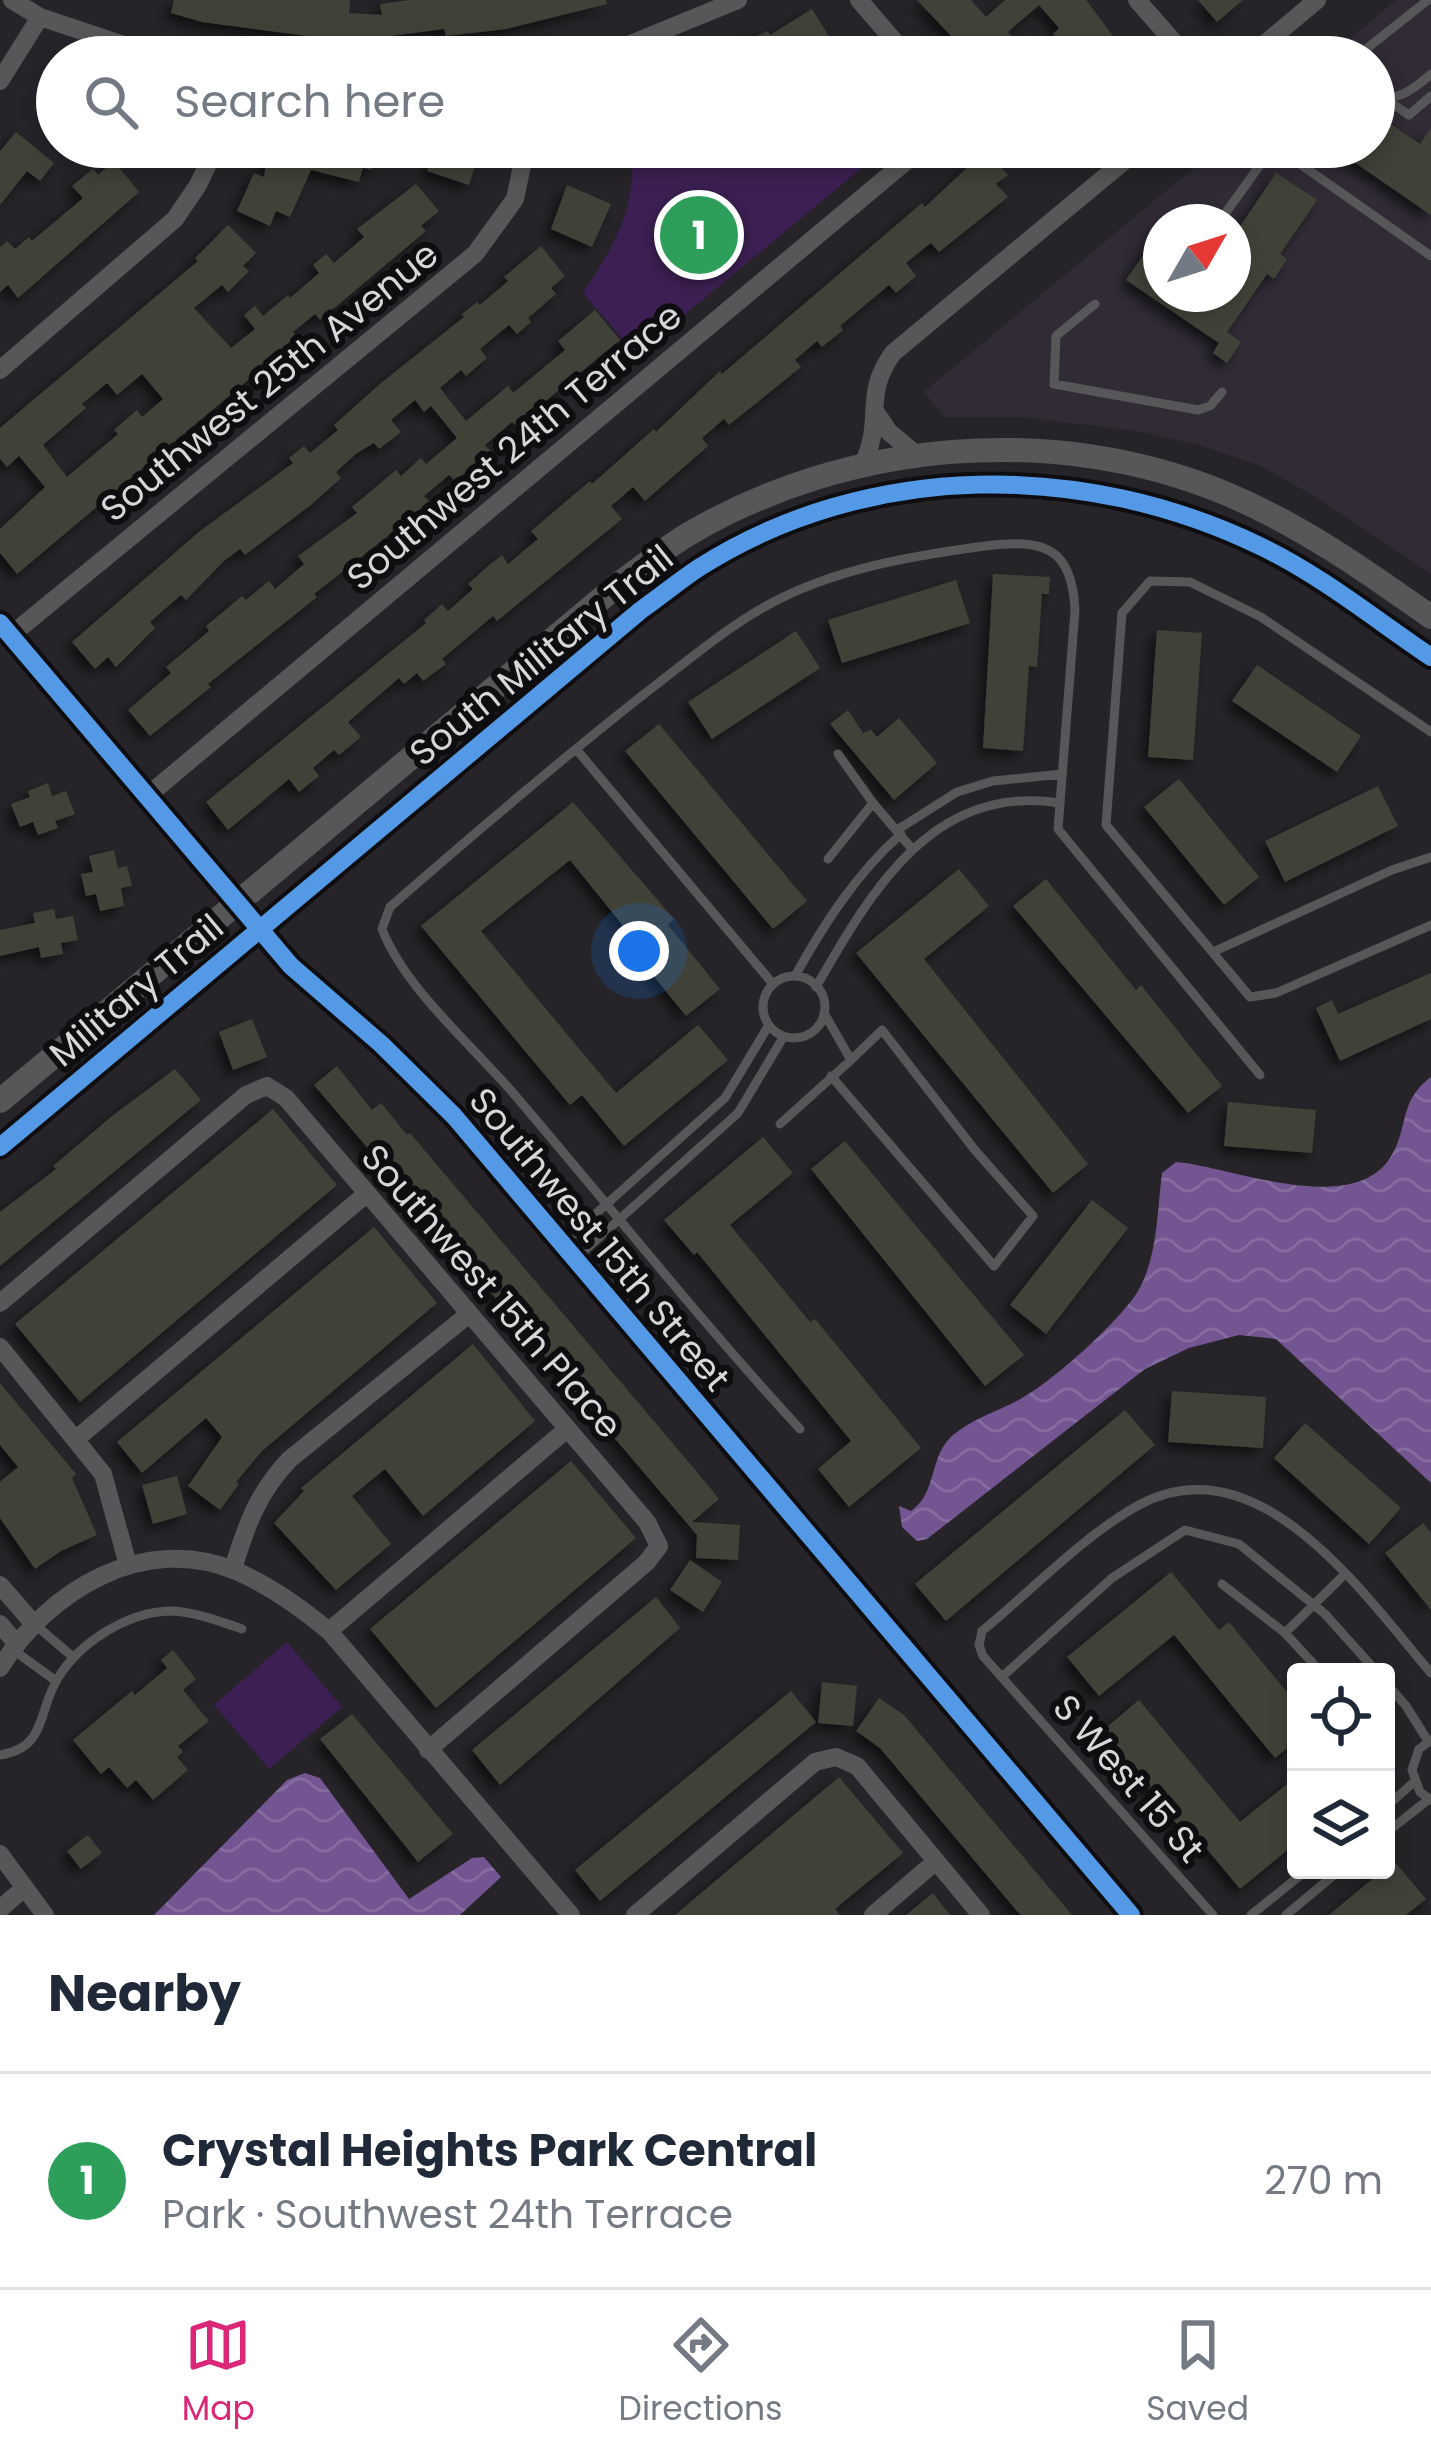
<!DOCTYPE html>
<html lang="en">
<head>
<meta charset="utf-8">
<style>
  body { margin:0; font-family:Poppins,sans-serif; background:#f6f6f7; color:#1f2937 }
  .controls { position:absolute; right:36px; bottom:36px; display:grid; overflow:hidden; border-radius:12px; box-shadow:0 6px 18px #0003 }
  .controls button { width:108px; height:108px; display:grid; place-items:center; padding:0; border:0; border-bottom:3px solid #e0e1e3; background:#fff; color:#1f2937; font:60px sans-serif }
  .compass { position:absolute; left:1143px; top:204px; width:108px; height:108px; border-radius:50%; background:#fff; box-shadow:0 6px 18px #0003; rotate:51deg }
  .you { position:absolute; left:639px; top:951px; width:42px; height:42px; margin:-30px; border:9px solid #fff; border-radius:50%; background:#1a73e8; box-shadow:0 0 0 18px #1a73e833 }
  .badge { display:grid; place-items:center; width:78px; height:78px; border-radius:50%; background:#db2777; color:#fff; font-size:39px; font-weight:700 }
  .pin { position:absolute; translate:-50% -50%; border:6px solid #fff; box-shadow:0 3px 12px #0006 }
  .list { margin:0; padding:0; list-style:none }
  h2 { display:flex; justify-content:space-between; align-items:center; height:156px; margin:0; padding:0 48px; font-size:51px }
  h2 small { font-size:39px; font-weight:400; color:#747a83 }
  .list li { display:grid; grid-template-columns:78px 1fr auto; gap:36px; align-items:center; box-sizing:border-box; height:216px; padding:0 48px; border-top:3px solid #e0e1e3 }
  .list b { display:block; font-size:45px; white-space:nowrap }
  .list p { margin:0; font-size:39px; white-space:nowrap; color:#747a83 }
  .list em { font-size:39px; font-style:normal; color:#747a83 }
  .icon { flex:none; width:66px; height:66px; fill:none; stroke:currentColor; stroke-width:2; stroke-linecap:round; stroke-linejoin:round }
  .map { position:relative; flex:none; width:1431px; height:1915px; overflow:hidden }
  .search { position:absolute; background:#fff; box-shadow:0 6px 18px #0003; left:36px; right:36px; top:36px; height:132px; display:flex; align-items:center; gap:30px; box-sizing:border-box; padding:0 42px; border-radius:66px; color:#747a83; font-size:45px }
  .sheet { height:372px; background:#fff }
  nav { display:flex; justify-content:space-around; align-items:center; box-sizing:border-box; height:168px; border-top:3px solid #e0e1e3; background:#fff; font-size:33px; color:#747a83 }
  nav a { display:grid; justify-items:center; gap:6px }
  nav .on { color:#db2777 }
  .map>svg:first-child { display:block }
  .built { fill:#302b35; fill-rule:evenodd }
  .green { fill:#3c2053 }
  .water { fill:url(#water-waves) }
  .building { fill:#414239; fill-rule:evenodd; filter:url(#shadow) }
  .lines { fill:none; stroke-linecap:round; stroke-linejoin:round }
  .service { stroke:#575658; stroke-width:9 }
  .minor { stroke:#575658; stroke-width:18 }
  .tertiary { stroke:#575658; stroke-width:24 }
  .cycleway-casing { stroke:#0e0d10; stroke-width:26 }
  .cycleway { stroke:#5399e6; stroke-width:18 }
  .labels { text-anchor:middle; stroke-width:12; stroke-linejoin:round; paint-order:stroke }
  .street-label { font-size:36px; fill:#d7d6d9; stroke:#0e0d10 }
</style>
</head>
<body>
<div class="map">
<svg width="1431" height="1915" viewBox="0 0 1431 1915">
  <defs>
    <pattern id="water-waves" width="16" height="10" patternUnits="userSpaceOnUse" patternTransform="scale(3)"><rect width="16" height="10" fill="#735591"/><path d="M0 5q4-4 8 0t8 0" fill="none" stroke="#866da0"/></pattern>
    <filter id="shadow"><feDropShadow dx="-6" dy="6" stdDeviation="6" flood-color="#0009"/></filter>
  </defs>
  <rect width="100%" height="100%" fill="#262428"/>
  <path class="built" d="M 1396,0 L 1431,0 L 1431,574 L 1319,499 L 1261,466 L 1199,445 L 1137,431 L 1021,417 L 945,417 L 924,392 L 1219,147 L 1374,147 L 1374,57 L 1328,57 ZM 1161,222 L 1233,222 L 1233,294 L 1161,294 Z"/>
  <path class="green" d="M 660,147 L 887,147 L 636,355 L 583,293 C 611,249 636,213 631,159 Z
    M 287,1642 L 342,1707 L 269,1769 L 214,1705 Z"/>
  <path class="water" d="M 1431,1077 L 1431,1483 L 1276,1339 L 1239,1335 L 1189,1348 L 1145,1369 L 927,1539 L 917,1541 L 902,1527 L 899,1506 L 911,1511 C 936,1494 930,1459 949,1439 C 969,1419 998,1412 1022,1398 C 1053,1381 1120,1321 1138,1291 C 1158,1256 1157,1211 1162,1173 L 1176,1162 C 1229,1166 1351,1218 1390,1158 C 1409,1129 1398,1101 1431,1077 Z
    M 305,1773 L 320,1778 L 409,1899 L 472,1858 L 484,1857 L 501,1877 L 460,1915 L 154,1915 L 287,1780 Z"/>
  <path class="building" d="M 174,0 L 350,0 L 349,13 L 382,15 L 380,4 L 410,0 L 606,0 L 607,4 L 506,29 L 446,36 L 444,29 L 368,39 L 367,44 L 202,22 L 171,13 Z
    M 917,0 L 971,0 L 986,17 L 1005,0 L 1086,0 L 1129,57 L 1083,57 L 1076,49 L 1070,54 L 1053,34 L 1059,28 L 1039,5 L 1008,32 L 1021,47 L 1009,57 L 971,57 Z
    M 1198,0 L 1243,0 L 1217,22 Z
    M 812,9 L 838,51 L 829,57 L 709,57 L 768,31 L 770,35 Z
    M 1374,113 L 1420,144 L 1431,128 L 1431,215 L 1332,147 L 1374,147 Z
    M 16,132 L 54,163 L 40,181 L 27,171 L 0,205 L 0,151 Z
    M 268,147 L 377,147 L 372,170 L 363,168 L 359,182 L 311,170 L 290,217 L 276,211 L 270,226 L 237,211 L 254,173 L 264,177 Z
    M 435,147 L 481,147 L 469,185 L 427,171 Z
    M 986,150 L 1008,175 L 996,184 L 1008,197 L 939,252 L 931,243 L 906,263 L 916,276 L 896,293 L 889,285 L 840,326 L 843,330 L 822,347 L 817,341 L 795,360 L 801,367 L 729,425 L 724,419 L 702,438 L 708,446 L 645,501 L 633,487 L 611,506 L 622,519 L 497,621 L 493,616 L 442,659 L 446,664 L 423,681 L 417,673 L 404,684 L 399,678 L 348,722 L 361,737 L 339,755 L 334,750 L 313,768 L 319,776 L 299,792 L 289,779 L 228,830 L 206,802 L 426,623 L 424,620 L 442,604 L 448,611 L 473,589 L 468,584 L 488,566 L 502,555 L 508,564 L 538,539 L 531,531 L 590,481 L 592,484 L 654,429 L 656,432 L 720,371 L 722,374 L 922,203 L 925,207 Z
    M 114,161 L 139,192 L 18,298 L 8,285 L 0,292 L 0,247 L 7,241 L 15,249 L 29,237 L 32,241 L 83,198 L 72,186 L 93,169 L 98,175 Z
    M 1276,173 L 1317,200 L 1280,254 L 1287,259 L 1274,279 L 1267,274 L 1227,332 L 1241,342 L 1227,363 L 1213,353 L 1219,343 L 1126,280 L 1161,229 L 1161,294 L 1233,294 L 1233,237 Z
    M 416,184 L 439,211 L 421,226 L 426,231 L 320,320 L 315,314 L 293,332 L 298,338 L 17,574 L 0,553 L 0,529 L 45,487 L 19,456 L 7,467 L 0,459 L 0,428 L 198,261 L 195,258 L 228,225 L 256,253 L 243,266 L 249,271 L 228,292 L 222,285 L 194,308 L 231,348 L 255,329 L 244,315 L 255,306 L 263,316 L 288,295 L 290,298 L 319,273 L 313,265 L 326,254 L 334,263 L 364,237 L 357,229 ZM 142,374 L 163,399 L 142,417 L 137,410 L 114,430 L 118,434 L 67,477 L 43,445 L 86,408 L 82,404 L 107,383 L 117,395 Z
    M 567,185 L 611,204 L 592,247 L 551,229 Z
    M 678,223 L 699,248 L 685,260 L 664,235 Z
    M 541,246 L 565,276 L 551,288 L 556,294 L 528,318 L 531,322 L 517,334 L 509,325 L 480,349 L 487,358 L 466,376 L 461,370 L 440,388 L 466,421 L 508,386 L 513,393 L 565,350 L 558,341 L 595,310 L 620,340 L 531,413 L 533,416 L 518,429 L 512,422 L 485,445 L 491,452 L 455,481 L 449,475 L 424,496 L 430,503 L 314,594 L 317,597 L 208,684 L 211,687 L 150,736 L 128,710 L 171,673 L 166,667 L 209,631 L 206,626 L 242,596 L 246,600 L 269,581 L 275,589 L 304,564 L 298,556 L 357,513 L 352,507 L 396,470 L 401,476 L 421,458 L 426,464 L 457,438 L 431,406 L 424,412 L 415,400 L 391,420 L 401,432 L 379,449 L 374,443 L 357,453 L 336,472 L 341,478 L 312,504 L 245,555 L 240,549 L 224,561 L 186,600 L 181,595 L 150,622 L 155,628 L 116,667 L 108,657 L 95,669 L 72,642 L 200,531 L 293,463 L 289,458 L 304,446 L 310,453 L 338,430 L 334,425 L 381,383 L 464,317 L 462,314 L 477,302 L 480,305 L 508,281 L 504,277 Z
    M 993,574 L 1050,577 L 1049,594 L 1042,594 L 1037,667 L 1029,666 L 1023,751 L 983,748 Z
    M 956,580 L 970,623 L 842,663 L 828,620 Z
    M 1157,630 L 1202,633 L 1193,760 L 1148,757 Z
    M 796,631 L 820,668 L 712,739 L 688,702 Z
    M 1257,665 L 1361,736 L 1337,772 L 1232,701 Z
    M 848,710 L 863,733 L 871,730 L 877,737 L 899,718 L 937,763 L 894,800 L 830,724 Z
    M 659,724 L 807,901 L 773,929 L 625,751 Z
    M 1179,779 L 1259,877 L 1224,905 L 1144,807 Z
    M 48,783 L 52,796 L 66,791 L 75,814 L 55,821 L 58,828 L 38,835 L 33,822 L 20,827 L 11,804 L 30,797 L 28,791 Z
    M 1378,786 L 1398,826 L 1285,882 L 1265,841 Z
    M 573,802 L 674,919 L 668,925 L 720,989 L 686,1016 L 631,948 L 637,943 L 570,860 L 481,931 L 616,1093 L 698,1025 L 728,1060 L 624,1146 L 582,1095 L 570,1105 L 421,926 Z
    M 114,850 L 118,868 L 127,866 L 132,886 L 121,888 L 124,906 L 100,911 L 96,894 L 86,896 L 81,874 L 93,872 L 89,856 Z
    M 959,869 L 989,906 L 924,959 L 1088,1164 L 1053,1193 L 856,953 Z
    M 1046,879 L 1136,990 L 1141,985 L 1222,1086 L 1188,1113 L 1013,906 Z
    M 54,909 L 56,919 L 73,916 L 78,940 L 61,943 L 63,954 L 41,958 L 39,947 L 0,956 L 0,930 L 35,923 L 33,913 Z
    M 1431,973 L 1431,1019 L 1340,1061 L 1316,1008 L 1332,1000 L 1338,1014 Z
    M 252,1019 L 267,1057 L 233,1070 L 219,1032 Z
    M 337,1066 L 372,1110 L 381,1103 L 407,1135 L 410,1133 L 697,1472 L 719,1499 L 692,1522 L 740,1525 L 738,1560 L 696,1558 L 697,1535 L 314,1085 Z
    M 175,1069 L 201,1100 L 0,1266 L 0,1212 L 56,1169 L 53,1166 L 112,1116 Z
    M 1228,1102 L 1316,1110 L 1312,1153 L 1224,1146 Z
    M 273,1109 L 337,1185 L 80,1402 L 15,1324 Z
    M 763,1137 L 793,1173 L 730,1225 L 810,1322 L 815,1319 L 921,1448 L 849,1507 L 818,1469 L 851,1441 L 697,1252 L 694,1255 L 664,1220 Z
    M 845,1141 L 1024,1355 L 985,1386 L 811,1169 Z
    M 1092,1200 L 1128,1228 L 1046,1334 L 1010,1305 Z
    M 374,1227 L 437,1303 L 262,1451 L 236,1482 L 239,1484 L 220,1510 L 188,1486 L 222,1437 L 206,1418 L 142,1473 L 117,1442 Z
    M 473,1344 L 535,1421 L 423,1516 L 385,1469 L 352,1496 L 391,1544 L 336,1590 L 274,1523 L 304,1491 L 301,1488 Z
    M 0,1383 L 76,1474 L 72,1478 L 97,1535 L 61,1551 L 35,1569 L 0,1518 L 0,1482 L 18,1467 L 0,1445 Z
    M 1172,1391 L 1266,1397 L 1263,1448 L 1168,1442 Z
    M 1125,1410 L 1155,1445 L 946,1621 L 915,1584 Z
    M 1305,1423 L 1401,1508 L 1369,1544 L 1274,1458 Z
    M 571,1461 L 636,1538 L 436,1708 L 370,1629 Z
    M 177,1476 L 187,1514 L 153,1524 L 142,1485 Z
    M 1423,1523 L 1431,1533 L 1431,1610 L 1385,1553 Z
    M 690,1560 L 722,1582 L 703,1612 L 670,1590 Z
    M 1171,1572 L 1219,1630 L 1229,1622 L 1296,1703 L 1296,1741 L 1275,1758 L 1174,1635 L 1099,1696 L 1067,1657 Z
    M 656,1597 L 680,1628 L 500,1785 L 472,1750 Z
    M 173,1650 L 196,1679 L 183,1690 L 209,1721 L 178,1746 L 183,1752 L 177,1757 L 188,1770 L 153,1800 L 136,1780 L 127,1788 L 109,1767 L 101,1774 L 73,1740 L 132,1691 L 135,1695 L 167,1668 L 161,1660 Z
    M 822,1682 L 857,1686 L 853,1726 L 818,1723 Z
    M 791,1691 L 816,1722 L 600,1901 L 575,1870 Z
    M 879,1698 L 904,1715 L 1072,1915 L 1021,1915 L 1016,1910 L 880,1748 L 856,1731 Z
    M 1139,1700 L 1240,1822 L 1296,1777 L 1296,1843 L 1240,1889 L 1191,1830 L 1186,1835 L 1101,1732 Z
    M 352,1714 L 453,1834 L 418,1862 L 320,1739 Z
    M 839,1777 L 903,1853 L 835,1909 L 840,1915 L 675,1915 Z
    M 88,1835 L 102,1853 L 81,1869 L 67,1851 Z
    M 1394,1861 L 1426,1899 L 1406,1915 L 1329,1915 Z
    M 933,1893 L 950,1915 L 906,1915 Z"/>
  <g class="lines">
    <path class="service" d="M 1356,57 L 1428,0
      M 1374,96 C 1396,103 1414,89 1431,74
      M 1387,100 L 1409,115 L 1431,96
      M 1276,147 L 1431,256
      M 1219,222 L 1273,147
      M 1095,304 L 1056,336 L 1054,384 L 1198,410 L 1210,406 L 1222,392
      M 1431,732 L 1261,617 L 1190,582 L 1150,581 L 1122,613 L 1106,825 L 1250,997 L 1276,993 L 1431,925
      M 576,749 L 773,984
      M 838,754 L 873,803
      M 897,830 L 957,792 L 993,781 L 1062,774
      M 828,859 L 873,803 L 912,849
      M 1213,952 L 1392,870 L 1431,857
      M 795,976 C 824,924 856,874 901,834
      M763 1007a31 31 0 1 1 62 0a31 31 0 1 1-62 0Z
      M 816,987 C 871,891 933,783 1060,803
      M 831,1076 L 994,1266 L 1033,1216 L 974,1149 L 882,1030 L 851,1060
      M 780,1124 L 851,1060 L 824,1013
      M 562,1244 L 725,1098 L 769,1025
      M 575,1259 L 738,1113 L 784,1036
      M 800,1429 C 702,1323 613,1210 519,1100 C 476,1048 406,991 382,929 L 390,907 C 470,837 551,768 634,702 C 676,670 720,632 766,606 C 832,569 911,556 985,546 C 1043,539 1072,546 1075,610 L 1058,829 L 1260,1075
      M 1222,1584 L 1285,1633
      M 33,1623 L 73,1657
      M 12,1649 L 56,1681
      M 1321,1672 L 1285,1633 L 1345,1574
      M 1004,1675 L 1112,1578 L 1185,1530 L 1239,1544 L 1325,1614 L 1377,1672
      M 1386,1683 L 1406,1706 L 1428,1741
      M 1431,1740 L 1419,1749 L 1412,1770 L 1420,1792 L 1431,1800
      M 0,1755 C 47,1748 37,1712 58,1678 C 79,1643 126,1613 168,1611 C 193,1611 219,1621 242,1629
      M 1386,1807 L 1414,1782
      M 1386,1833 L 1429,1799
      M 1213,1915 L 983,1656 L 979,1645 L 982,1631 C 1031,1591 1084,1535 1139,1505 C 1259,1440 1365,1596 1431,1673
      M 1251,1915 L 1307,1870
      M 1286,1915 L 1340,1870"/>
    <path class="minor" d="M 12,0 L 40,17 L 160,57
      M 859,0 L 908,57
      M 1137,0 L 1187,57
      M 585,57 L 628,45 L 738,0
      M 1249,57 L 1317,0
      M 0,81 L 40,17
      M 0,370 L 175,219 L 198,185 L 216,147
      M 875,411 L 889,432 L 918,456
      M 861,468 C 886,420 861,397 893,353 L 1141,147
      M 0,623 L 291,966 L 381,1044 L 454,1116 L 1131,1915
      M 10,636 L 475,254 L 515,199 L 526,147
      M 146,797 L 923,147
      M 0,1303 L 246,1095 L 267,1086 L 286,1098 L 647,1522 L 659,1546 L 647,1562 L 428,1750
      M 0,1347 L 103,1474 L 128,1565
      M 76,1439 L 366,1194
      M 233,1569 C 246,1526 258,1492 290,1459 L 469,1314
      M 0,1585 L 33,1623
      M 0,1624 L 16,1643
      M 329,1631 L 567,1429
      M 0,1668 C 48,1591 144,1532 236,1571 C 271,1586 300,1607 329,1631 L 571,1915
      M 0,1854 L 45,1915
      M 0,1909 L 23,1889
      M 635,1915 L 815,1762 L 836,1757 L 857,1766 L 981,1915
      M 873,1915 L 935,1862"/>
    <path class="tertiary" d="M 0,1101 L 620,583 C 642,567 664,549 687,535 C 847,440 1055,422 1227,494 C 1301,525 1366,571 1431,617
      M 0,1147 L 641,610 C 661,596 680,580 700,567 C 869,460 1086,461 1262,547 C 1322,576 1376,620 1431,657"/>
    <g class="cycleway-casing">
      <path id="cycleway" d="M 0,623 L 291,966 L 381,1044 L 454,1116 L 1131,1915
        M 0,1147 L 641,610 C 661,596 680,580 700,567 C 869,460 1086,461 1262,547 C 1322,576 1376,620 1431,657"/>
    </g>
    <use href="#cycleway" class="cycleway"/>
  </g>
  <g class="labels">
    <g class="street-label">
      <text transform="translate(269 381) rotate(-39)" y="13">Southwest 25th Avenue</text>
      <text transform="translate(514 446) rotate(-40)" y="13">Southwest 24th Terrace</text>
      <text transform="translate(541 655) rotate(-39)" y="13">South Military Trail</text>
      <text transform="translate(136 990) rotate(-40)" y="13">Military Trail</text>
      <text transform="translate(600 1239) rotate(50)" y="13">Southwest 15th Street</text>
      <text transform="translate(492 1291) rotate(49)" y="13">Southwest 15th Place</text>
      <text transform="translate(1129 1778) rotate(49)" y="13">S West 15 St</text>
    </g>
  </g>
</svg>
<div class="controls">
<button><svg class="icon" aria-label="locate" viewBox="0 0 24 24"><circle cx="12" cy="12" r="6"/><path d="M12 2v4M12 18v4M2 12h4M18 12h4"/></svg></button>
<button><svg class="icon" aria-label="layers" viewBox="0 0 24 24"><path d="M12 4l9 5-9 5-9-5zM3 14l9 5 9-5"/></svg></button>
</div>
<svg class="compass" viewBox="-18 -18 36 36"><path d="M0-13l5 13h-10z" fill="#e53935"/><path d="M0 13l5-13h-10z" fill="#747a83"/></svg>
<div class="you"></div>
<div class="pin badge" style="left:699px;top:235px;background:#2e9e5b">1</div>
<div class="search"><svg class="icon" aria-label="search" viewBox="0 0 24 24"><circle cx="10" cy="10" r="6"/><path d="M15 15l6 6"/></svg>Search here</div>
</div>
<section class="sheet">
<h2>Nearby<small></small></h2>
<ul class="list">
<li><span class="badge" style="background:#2e9e5b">1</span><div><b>Crystal Heights Park Central</b><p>Park · Southwest 24th Terrace</p></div><em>270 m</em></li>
</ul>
</section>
<nav>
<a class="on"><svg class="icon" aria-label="map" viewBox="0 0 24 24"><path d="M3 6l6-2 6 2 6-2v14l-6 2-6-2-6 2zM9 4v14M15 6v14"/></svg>Map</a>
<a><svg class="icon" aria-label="directions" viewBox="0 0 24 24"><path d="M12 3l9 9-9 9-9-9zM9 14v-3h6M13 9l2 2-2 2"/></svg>Directions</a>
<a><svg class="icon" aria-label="saved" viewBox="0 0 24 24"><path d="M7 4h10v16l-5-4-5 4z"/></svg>Saved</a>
</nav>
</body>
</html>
